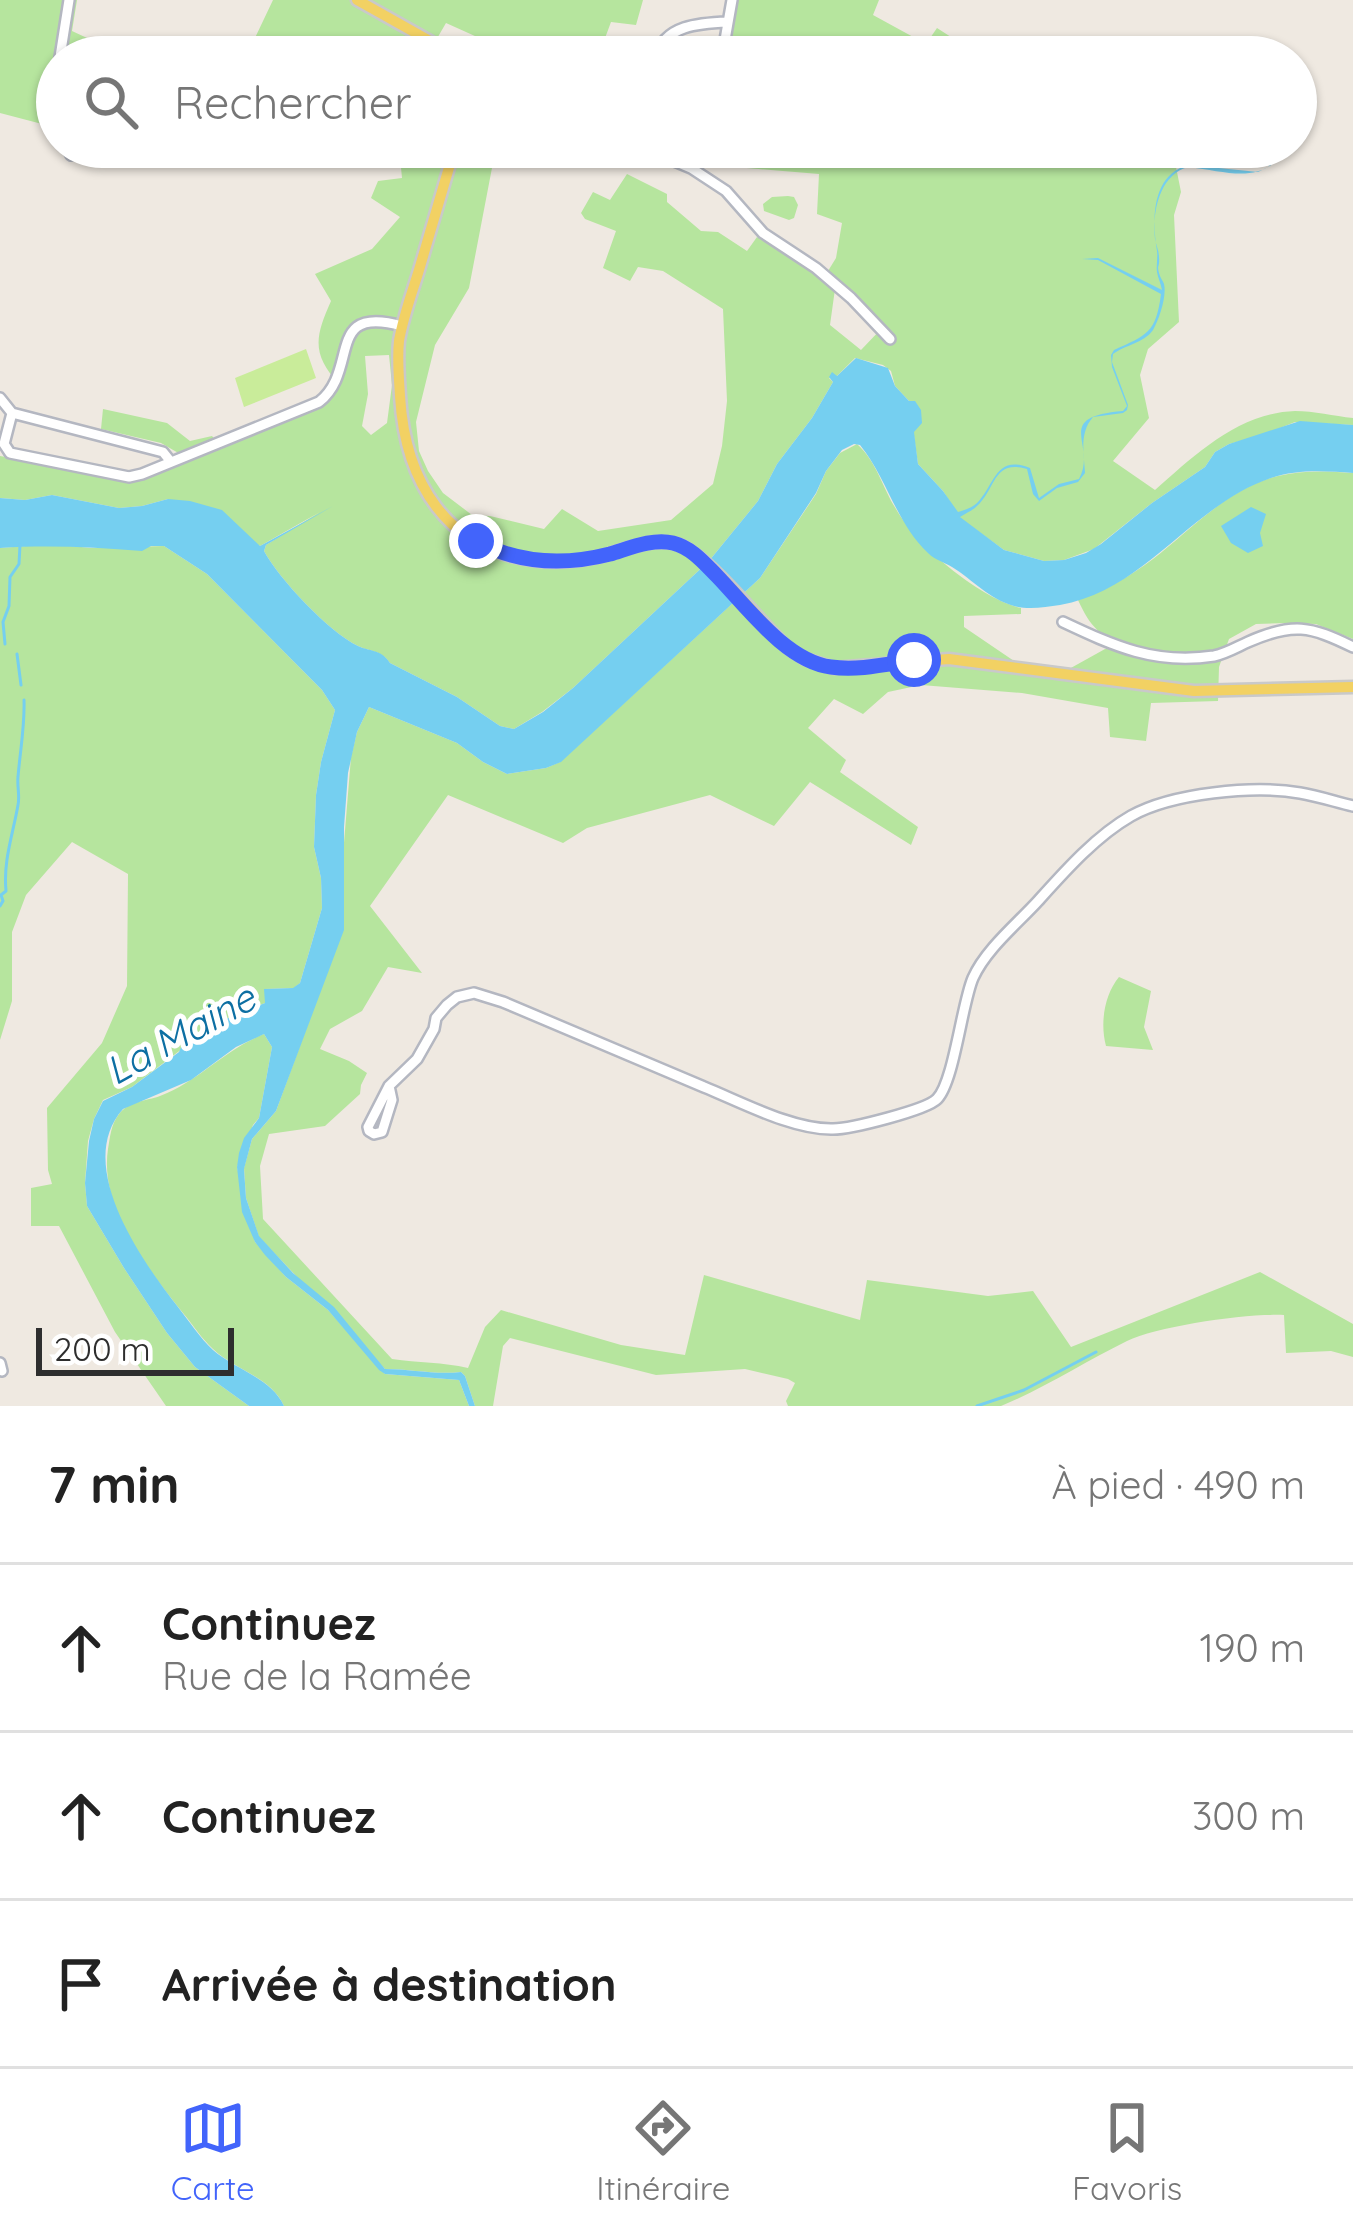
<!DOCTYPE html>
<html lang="fr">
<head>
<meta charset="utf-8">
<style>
  body { margin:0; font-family:Quicksand,sans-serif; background:#f6f6f6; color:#222 }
  .scale { position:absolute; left:36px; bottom:30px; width:198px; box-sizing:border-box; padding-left:12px; border:6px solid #2e2e2e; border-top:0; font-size:33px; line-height:42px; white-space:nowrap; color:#2e2e2e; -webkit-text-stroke:9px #fff; paint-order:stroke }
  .stop { position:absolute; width:36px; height:36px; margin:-27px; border:9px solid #4264fb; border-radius:50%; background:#fff }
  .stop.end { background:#4264fb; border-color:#fff; box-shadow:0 3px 12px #0008 }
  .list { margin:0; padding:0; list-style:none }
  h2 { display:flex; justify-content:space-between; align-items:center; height:156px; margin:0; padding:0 48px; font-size:51px }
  h2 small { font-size:39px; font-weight:400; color:#767676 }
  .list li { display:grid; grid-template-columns:78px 1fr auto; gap:36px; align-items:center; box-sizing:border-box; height:168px; padding:0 48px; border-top:3px solid #e0e0e0 }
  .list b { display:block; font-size:45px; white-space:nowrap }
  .list p { margin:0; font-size:39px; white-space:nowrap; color:#767676 }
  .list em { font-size:39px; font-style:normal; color:#767676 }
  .icon { flex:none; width:66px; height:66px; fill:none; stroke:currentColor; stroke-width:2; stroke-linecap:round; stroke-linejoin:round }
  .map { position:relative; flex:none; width:1353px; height:1406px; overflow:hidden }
  .search { position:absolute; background:#fff; box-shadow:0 3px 9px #0004; left:36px; right:36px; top:36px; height:132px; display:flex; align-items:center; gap:30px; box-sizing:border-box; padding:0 42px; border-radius:66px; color:#767676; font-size:45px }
  .sheet { height:660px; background:#fff }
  nav { display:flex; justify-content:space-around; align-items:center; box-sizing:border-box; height:168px; border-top:3px solid #e0e0e0; background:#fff; font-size:33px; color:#767676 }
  nav a { display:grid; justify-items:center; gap:6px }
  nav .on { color:#4264fb }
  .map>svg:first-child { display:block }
  .green { fill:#b6e59e; fill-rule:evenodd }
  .pitch { fill:#c9ec9a }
  .water { fill:#75cff0 }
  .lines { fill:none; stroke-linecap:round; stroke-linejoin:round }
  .stream { stroke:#75cff0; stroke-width:3 }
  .minor-casing { stroke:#b4b7c1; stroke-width:14 }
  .major-casing { stroke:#c9c9c9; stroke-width:15 }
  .minor { stroke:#fff; stroke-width:9 }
  .major { stroke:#f2d163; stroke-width:10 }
  .route { stroke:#4264fb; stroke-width:15 }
  .labels { text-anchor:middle; stroke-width:10; stroke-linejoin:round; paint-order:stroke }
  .water-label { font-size:39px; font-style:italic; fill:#0d6fa3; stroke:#fff }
</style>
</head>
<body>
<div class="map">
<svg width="1353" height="1406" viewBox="0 0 1353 1406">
  <rect width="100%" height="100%" fill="#efe9e1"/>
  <path class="green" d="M 0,0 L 77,0 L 72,31 L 128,57 L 57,57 L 57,104 L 42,124 L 0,113 Z
    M 273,0 L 643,0 L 636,25 L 611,22 L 598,57 L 573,57 L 523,40 L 518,55 L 512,53 L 510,57 L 481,57 L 486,41 L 446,23 L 432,47 L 445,57 L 246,57 Z
    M 736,0 L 879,0 L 873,15 L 926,44 L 937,28 L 982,57 L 729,57 Z
    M 399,147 L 496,147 L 469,288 L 435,345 L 416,422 L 419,451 L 428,471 L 443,493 L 472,515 L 490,516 L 544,529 L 562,509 L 598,531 L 671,520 L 713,484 L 722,446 L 727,401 L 723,309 L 663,271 L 638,267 L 630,281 L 603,268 L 616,231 L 585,219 L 581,213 L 593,192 L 610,200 L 627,174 L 667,194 L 667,202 L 701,231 L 718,232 L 747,251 L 757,237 L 812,270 L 835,289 L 830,325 L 861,350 L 883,327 L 828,271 L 836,258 L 842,223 L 817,214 L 819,174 L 700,164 L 706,147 L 1172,147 L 1181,192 L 1174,215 L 1179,322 L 1148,349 L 1140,375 L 1149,418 L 1113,461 L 1155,490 C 1195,455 1238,413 1295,411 C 1314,411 1334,416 1353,418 L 1353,425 L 1295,422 L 1260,436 L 1229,444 L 1215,452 L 1205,467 L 1152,503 L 1094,549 L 1064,560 L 1044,561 L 1004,550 L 961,519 L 943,491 L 918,464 L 909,401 L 895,386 L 891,371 L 883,365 L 855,358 L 837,376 L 829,378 L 833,382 L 812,418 L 777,464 L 758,501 L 709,561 L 573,688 L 542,712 L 514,729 L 500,726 L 457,697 L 390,663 C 381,650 371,652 358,646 C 329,632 279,579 264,551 L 266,545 L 320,512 L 260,546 L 168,499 L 142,506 L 119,508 L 52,495 L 25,500 L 0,498 L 0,456 L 131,480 L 187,458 L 161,443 L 101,429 L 103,409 L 167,423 L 190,441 L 212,436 L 222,448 L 321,404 L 340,385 C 311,354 315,337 331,301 L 315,274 L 372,249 L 400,217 L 371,198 L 378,181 L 402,178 ZM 389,355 L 392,385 L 387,423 L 371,435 L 362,426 L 368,394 L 365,356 Z
    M 788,196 L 794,197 L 798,205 L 794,218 L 789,220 L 764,211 L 763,204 L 772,197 Z
    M 857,444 C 877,462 882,487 896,509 C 917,546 979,598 1021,608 L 1021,614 L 964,616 L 964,627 L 1017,663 L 1069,669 L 1105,649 L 1127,647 C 1099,635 1091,628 1078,600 C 1106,590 1129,577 1153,559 C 1192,529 1228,488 1278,476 C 1302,470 1328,471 1353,473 L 1353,639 L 1316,624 L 1286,623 L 1256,624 L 1229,639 L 1219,667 L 1218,701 L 1151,703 L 1146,741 L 1110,737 L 1108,708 L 1022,693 L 921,685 L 888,692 L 863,714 L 834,699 L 808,728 L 846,760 L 840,772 L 918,827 L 911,845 L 810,782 L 774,826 L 710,795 L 587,828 L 563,843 L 448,795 L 370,906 L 422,973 L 388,967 L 362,1011 L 330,1029 L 320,1049 L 349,1061 L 367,1073 L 361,1085 L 360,1094 L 325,1126 L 269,1134 L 260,1166 L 263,1219 L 392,1359 C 418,1363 443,1362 468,1368 L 485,1327 L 501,1310 L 621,1345 L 685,1355 L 704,1275 L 860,1320 L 867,1280 L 988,1296 L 1033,1291 L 1071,1347 L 1260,1272 L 1353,1324 L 1353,1357 L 1331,1351 L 1286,1353 L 1284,1315 C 1250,1313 1158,1326 1127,1341 C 1084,1362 1045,1388 1001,1406 L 788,1406 L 786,1401 L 795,1383 L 788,1379 L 745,1369 L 656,1375 L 510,1338 L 503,1346 L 493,1406 L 475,1406 L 465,1376 L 461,1372 C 435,1375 412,1369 385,1369 L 259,1237 L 246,1198 L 244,1168 L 252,1139 L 276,1111 L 312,1013 L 343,855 L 351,757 L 357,732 L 369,707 L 457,743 L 483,762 L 507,774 L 546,768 L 560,762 L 760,578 L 816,494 L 826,471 L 840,453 Z
    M 52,544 L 91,548 L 164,546 L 207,574 L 322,690 L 335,710 L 321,762 L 316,795 L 314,847 L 321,878 L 322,908 L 300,983 L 294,988 L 265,989 L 265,1003 L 216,1023 L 132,1087 L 103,1100 L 94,1119 L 88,1141 L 85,1183 L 87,1206 L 124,1268 L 167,1333 L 195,1367 L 249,1406 L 166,1406 L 115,1332 L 59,1226 L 31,1226 L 31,1188 L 52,1184 L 48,1170 L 47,1108 L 102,1043 L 127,986 L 128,874 L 72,842 L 26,895 L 12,932 L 12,1001 L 0,1040 L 0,548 Z
    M 1119,977 L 1151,991 L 1144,1027 L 1153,1050 L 1106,1046 C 1100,1024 1104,995 1119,977 Z
    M 264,1034 L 272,1047 L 259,1118 L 253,1125 L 237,1167 L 255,1242 L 286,1277 L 328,1310 L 385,1374 L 459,1380 L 469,1406 L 284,1406 C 271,1377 235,1370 213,1349 C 202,1339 193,1325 183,1313 C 148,1269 99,1209 108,1149 C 110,1137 111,1124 119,1114 C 129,1101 146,1101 160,1096 C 199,1081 225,1049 264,1034 Z"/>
  <path class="pitch" d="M 306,349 L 316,378 L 244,407 L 235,378 Z"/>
  <path class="water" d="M 1287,147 C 1263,186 1231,172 1188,167 C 1159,175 1152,213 1155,239 C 1156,245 1159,251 1159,257 C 1160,269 1156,264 1160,276 C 1161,279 1163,281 1164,284 C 1167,296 1159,320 1153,330 C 1144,343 1125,345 1113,354 L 1112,362 L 1128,405 L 1127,410 L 1123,413 L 1093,417 C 1079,433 1084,453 1085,473 L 1078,482 L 1057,488 L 1039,501 L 1033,494 L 1027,469 C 993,459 996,489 977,506 C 972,511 966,513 960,517 L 1004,550 L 1044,561 L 1064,560 L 1086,553 L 1101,544 L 1152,503 L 1205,467 L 1215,452 L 1229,444 L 1300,421 L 1353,425 L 1353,473 C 1326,471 1297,469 1271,478 C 1191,505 1146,590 1060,605 C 1045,607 1029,610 1014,606 C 989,599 973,580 952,567 C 944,562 935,560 928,553 C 896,523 887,478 860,445 L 854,444 L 842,450 L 826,471 L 816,493 L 760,578 L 561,762 L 546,768 L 507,774 L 483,762 L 457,743 L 369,707 L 357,732 L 348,773 L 344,827 L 344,930 L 276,1111 L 252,1139 L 244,1169 L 246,1198 L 259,1236 L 293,1273 L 334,1307 L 385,1369 C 411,1369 435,1375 461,1372 L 465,1376 L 475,1406 L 469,1406 L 459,1380 L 385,1374 L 379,1370 L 328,1310 L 286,1277 L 265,1255 L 255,1242 L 242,1212 L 237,1167 L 239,1153 L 244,1138 L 259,1118 L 272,1047 L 264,1034 L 236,1047 L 191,1080 L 123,1109 C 73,1165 142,1261 178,1307 C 189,1321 200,1338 213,1350 C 236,1370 271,1378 284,1406 L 249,1406 L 195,1367 L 167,1333 L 124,1268 L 87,1206 L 85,1183 L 89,1141 L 94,1119 L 103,1101 L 132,1087 L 179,1052 L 183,1043 L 191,1043 L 216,1023 L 265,1003 L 264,989 L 293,988 L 300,983 L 322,908 L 321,878 L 314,847 L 316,795 L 321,762 L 335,710 L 322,690 L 207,574 L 164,546 L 151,546 L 142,551 C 94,547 46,545 0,548 L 0,498 L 25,500 L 52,495 L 119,508 L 142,506 L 168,499 L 190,501 L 222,510 L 260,546 L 333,506 L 266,545 L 264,551 C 279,579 329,632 358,646 C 371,652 381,649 390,663 L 457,697 L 500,726 L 514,729 L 543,712 L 573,688 L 709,561 L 758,501 L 777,464 L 812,418 L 833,382 L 829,377 L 832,372 L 837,376 L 856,358 L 888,368 L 895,386 L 909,401 L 915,401 L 921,410 L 922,423 L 914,432 L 918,464 L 943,491 L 958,512 C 964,510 972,508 977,503 C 995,485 995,454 1030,468 L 1039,498 L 1059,484 L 1079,479 C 1098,444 1051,417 1123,411 L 1127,406 L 1112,367 L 1111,355 L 1114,350 C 1147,335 1156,333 1161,294 L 1098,260 L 1082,259 L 1098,258 L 1162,290 C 1161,284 1158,278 1157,272 C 1156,265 1158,258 1157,251 C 1152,221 1151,174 1189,165 L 1258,172 L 1268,167 Z
    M 1251,507 L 1266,514 L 1260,533 L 1263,546 L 1248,553 L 1231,543 L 1221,526 Z"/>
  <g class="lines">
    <path class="stream" d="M 5,644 L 3,622 L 9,606 L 10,577 L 19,564 L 20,545
      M 17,654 L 21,685
      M 0,906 L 3,901 L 1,895 L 6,891 C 3,861 13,834 18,805 C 20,796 17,786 18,777 C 20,752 25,725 24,700
      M 977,1406 L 1024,1390 L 1096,1352"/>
    <g class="minor-casing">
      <path id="minor" d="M 60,57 L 69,0
        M 657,57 C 663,25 700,23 728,22
        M 722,57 L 732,0
        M 57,77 L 54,116 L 57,124
        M 67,147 L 71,155
        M 641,147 L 691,168 L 726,191 L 763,233 L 816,268 L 851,298 L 890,339
        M 691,168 L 699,147
        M 0,398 L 12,413 L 4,444 L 10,453 L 129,477 L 142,474 L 319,402 C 360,370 324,304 402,326
        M 12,413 L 163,452 L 171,462
        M 1063,622 C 1114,646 1155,665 1214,656 C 1225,654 1237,647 1248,642 C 1293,622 1310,626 1353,647
        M 389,1086 L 392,1100 L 382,1132 L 374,1134 L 369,1131 L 368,1127 L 389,1086 L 417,1059 L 434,1029 L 436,1018 L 447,1005 L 457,997 L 474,993 L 503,1002 C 570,1031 637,1059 704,1087 C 741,1102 793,1130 833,1129 C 851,1129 926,1110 937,1099 C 954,1082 962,1003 973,978 C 986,949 1017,924 1038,901 C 1065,871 1096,836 1131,816 C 1172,793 1254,785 1300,793 C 1318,796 1336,802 1353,806
        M 0,1363 L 2,1371"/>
    </g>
    <g class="major-casing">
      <path id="major" d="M 357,0 L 430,41 L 451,57
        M 455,147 C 443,188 431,229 419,270 C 412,293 403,317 399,341 C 397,359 399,378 400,396 C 405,481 446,552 539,561 C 560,563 581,561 602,556 C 628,549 656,535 682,546 C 712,560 761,623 788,648 L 805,659 L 834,668 L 949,659 L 1194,691 L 1353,687"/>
    </g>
    <use href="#minor" class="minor"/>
    <use href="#major" class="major"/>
  </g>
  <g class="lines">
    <path class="route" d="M 476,541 C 519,564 563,566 610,554 C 630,548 653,538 673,543 C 692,548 704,563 717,576 C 747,607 786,661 831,667 C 858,671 887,664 914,660"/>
  </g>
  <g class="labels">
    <g class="water-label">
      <text transform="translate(180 1034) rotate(-29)" y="14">La Maine</text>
    </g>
  </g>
</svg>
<div class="scale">200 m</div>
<div class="stop" style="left:914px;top:660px"></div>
<div class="stop end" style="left:476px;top:541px"></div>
<div class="search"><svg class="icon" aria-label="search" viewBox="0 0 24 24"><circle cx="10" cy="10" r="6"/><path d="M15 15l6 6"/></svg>Rechercher</div>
</div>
<section class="sheet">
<h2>7 min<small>À pied · 490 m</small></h2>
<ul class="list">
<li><svg class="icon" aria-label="ahead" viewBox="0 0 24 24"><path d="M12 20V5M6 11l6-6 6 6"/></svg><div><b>Continuez</b><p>Rue de la Ramée</p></div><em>190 m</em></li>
<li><svg class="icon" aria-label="ahead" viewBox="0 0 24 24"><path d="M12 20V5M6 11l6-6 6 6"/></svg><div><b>Continuez</b></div><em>300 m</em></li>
<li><svg class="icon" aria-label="arrive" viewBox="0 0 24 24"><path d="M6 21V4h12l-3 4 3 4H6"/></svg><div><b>Arrivée à destination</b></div></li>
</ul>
</section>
<nav>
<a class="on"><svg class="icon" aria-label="map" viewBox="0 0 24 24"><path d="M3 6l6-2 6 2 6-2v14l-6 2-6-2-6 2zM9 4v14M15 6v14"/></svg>Carte</a>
<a><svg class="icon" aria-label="directions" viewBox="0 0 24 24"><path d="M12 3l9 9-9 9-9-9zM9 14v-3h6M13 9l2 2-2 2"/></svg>Itinéraire</a>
<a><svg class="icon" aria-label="saved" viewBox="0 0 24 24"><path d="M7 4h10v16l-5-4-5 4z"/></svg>Favoris</a>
</nav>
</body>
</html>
